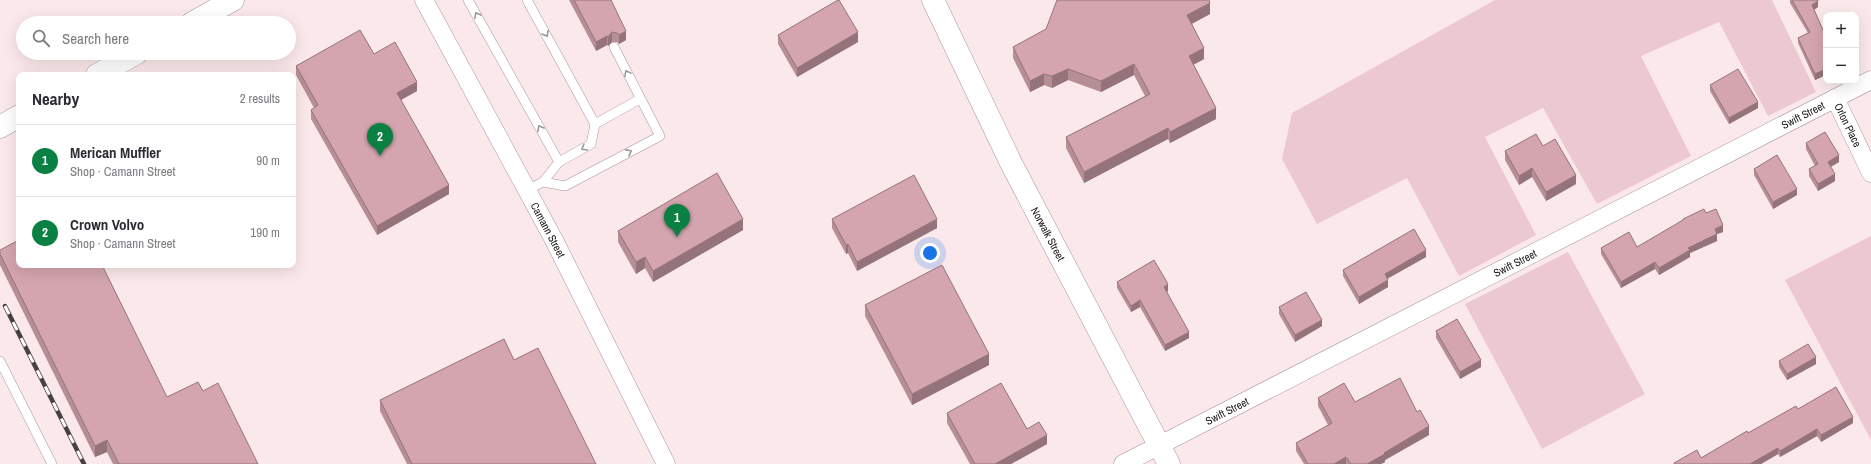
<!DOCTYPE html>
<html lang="en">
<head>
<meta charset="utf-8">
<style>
  body { margin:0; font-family:"Archivo Narrow",sans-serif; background:#f7f7f7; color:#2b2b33 }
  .controls { position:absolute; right:12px; top:12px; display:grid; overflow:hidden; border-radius:8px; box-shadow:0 4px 16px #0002 }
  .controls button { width:36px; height:36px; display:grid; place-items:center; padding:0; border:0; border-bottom:1px solid #e1e1e2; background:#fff; color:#2b2b33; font:20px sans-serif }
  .you { position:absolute; left:930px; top:253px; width:14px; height:14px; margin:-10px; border:3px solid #fff; border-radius:50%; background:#1a73e8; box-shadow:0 0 0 6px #1a73e833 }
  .badge { display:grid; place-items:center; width:26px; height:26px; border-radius:50%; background:#0b8043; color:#fff; font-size:13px; font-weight:700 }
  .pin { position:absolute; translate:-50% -33px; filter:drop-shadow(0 1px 2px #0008) }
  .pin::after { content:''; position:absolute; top:21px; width:14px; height:12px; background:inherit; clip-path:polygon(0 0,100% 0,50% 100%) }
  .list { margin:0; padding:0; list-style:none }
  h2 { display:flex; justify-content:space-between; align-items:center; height:52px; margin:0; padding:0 16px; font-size:17px }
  h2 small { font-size:13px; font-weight:400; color:#7c7c81 }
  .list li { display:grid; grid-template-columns:26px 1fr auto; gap:12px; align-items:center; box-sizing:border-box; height:72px; padding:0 16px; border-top:1px solid #e1e1e2 }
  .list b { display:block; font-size:15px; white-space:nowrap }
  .list p { margin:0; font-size:13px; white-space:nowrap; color:#7c7c81 }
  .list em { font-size:13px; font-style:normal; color:#7c7c81 }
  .icon { flex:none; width:22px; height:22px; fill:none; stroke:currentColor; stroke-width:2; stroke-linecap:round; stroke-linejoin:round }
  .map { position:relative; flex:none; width:1871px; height:464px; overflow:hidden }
  .search { position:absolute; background:#fff; box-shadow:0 4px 16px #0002; left:16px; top:16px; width:280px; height:44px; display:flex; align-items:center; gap:10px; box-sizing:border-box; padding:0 14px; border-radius:22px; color:#7c7c81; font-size:15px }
  .panel { position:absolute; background:#fff; box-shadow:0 4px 16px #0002; left:16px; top:72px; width:280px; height:196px; border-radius:8px }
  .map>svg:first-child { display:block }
  .green { fill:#ecc9d0 }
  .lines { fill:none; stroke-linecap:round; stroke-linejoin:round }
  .service-casing { stroke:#a9979b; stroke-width:10 }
  .minor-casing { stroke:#a9979b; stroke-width:19 }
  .tertiary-casing { stroke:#a9979b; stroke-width:23 }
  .trunk-casing { stroke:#a9979b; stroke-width:23 }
  .service { stroke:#fff; stroke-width:9 }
  .minor { stroke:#fff; stroke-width:18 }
  .tertiary { stroke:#fff; stroke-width:22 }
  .trunk { stroke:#fff; stroke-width:22 }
  .rail-casing { stroke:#483f41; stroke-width:4.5 }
  .rail { stroke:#fff; stroke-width:3; stroke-dasharray:9; stroke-linecap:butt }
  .wall { fill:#b68e96 }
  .shaded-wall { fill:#94747a }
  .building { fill:#d4a5af; stroke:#94747a }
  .oneway { stroke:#9a9898 }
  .labels { text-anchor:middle; stroke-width:3; stroke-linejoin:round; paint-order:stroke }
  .street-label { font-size:11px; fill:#1f191a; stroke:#fff }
</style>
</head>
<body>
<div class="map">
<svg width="1871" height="464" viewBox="0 0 1871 464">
  <rect width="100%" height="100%" fill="#fbe8eb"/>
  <path class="green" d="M 1495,0 L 1772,0 L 1816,92 L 1768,116 L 1719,22 L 1641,56 L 1691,156 L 1597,204 L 1543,108 L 1485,137 L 1536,235 L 1459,276 L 1407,178 L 1317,224 L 1282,159 L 1292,113 Z
    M 1871,236 L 1871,440 L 1785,280 Z
    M 1568,252 L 1645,394 L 1542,449 L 1465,304 Z"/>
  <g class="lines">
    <g class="service-casing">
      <path id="service" d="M 468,0 L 559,162
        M 527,0 L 595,124 L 591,144 L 559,162 L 543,182 L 527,190
        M 595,124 L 640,99
        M 543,182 L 565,186 L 660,136 L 614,47
        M 0,361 L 52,464"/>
    </g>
    <g class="minor-casing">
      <path id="minor" d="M 424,0 L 554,240 L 666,464
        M 1835,98 L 1871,173
        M 1123,464 L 1871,80"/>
    </g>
    <g class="tertiary-casing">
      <path id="tertiary" d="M 933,0 L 1012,165 L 1169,464"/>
    </g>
    <g class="trunk-casing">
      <path id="trunk" d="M 192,23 L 233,0
        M 97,75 L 137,53
        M 0,127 L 19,116"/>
    </g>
    <use href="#service" class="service"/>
    <use href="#minor" class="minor"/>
    <use href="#tertiary" class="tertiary"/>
    <use href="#trunk" class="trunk"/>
    <g class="rail-casing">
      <path id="rail" d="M 5,306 L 84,464"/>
    </g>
    <use href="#rail" class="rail"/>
  </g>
  <path class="wall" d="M 569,0 L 611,0 L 626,40 L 619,44 L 617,42 L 612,42 L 608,46 L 607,45 L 596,51 Z
    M 1790,0 L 1818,0 L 1818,7 L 1814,10 L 1826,37 L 1826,75 L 1815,80 L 1798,43 L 1798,38 L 1808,33 L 1790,3 Z
    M 1210,14 L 1192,24 L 1204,59 L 1193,65 L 1216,119 L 1170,143 L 1168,139 L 1084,183 L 1066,148 L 1066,137 L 1145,96 L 1134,75 L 1101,92 L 1068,80 L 1052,88 L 1044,85 L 1030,92 L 1013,58 L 1013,47 Z
    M 778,35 L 858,42 L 797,77 L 778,44 Z
    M 374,54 L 417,91 L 401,100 L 449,194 L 377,235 L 311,119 L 311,110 L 314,108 L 296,75 L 296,66 Z
    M 1710,85 L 1758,108 L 1729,124 L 1710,91 Z
    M 1806,143 L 1839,162 L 1831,167 L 1835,181 L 1818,191 L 1809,176 L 1809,169 L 1815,166 L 1806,149 Z
    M 1543,146 L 1576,184 L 1546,201 L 1532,177 L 1519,185 L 1505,160 L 1505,151 Z
    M 1754,169 L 1797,195 L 1773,209 L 1754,175 Z
    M 1706,213 L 1723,232 L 1717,234 L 1717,241 L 1690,253 L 1690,257 L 1659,275 L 1655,269 L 1621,288 L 1601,254 L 1601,248 L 1637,247 L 1683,221 L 1683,219 Z
    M 832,219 L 937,228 L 857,271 L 848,253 L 846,254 L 832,228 Z
    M 743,230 L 653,282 L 645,268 L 636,274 L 618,242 L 618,231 Z
    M 0,250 L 167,397 L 203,391 L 258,464 L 113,464 L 107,452 L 95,457 L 0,265 Z
    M 1426,257 L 1387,279 L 1388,287 L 1359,304 L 1343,276 L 1343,270 Z
    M 1117,282 L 1168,291 L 1167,292 L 1189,338 L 1165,351 L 1140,307 L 1131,312 L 1117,288 Z
    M 865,305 L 989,365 L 912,405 L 865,316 Z
    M 1279,307 L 1322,326 L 1295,342 L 1279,314 Z
    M 1436,331 L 1481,367 L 1460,379 L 1436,338 Z
    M 514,360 L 596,464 L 407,464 L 380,411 L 380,400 Z
    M 1779,361 L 1816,364 L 1787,380 L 1779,367 Z
    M 1318,398 L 1355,402 L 1429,435 L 1385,460 L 1385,462 L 1381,464 L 1304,464 L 1296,451 L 1296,443 L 1328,425 L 1318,406 Z
    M 1798,409 L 1853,423 L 1821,442 L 1817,436 L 1780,457 L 1778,454 L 1761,464 L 1674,464 L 1674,463 L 1701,458 L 1748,433 Z
    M 947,413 L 1047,444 L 1011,464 L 970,464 L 947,423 Z"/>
  <path class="shaded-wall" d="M 1818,1 L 1818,7 L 1812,11 L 1812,5 Z
    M 1210,3 L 1210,14 L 1187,26 L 1187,15 Z
    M 626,31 L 626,40 L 619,44 L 619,35 Z
    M 612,32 L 612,42 L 608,46 L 608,37 Z
    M 858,32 L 858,42 L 797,77 L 797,68 Z
    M 607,36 L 607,45 L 596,51 L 596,42 Z
    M 1204,48 L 1204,59 L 1189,67 L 1189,56 Z
    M 1134,64 L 1134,75 L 1101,92 L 1101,81 Z
    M 1068,69 L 1068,80 L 1052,88 L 1052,76 Z
    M 1826,69 L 1826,75 L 1815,80 L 1815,74 Z
    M 1044,74 L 1044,85 L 1030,92 L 1030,81 Z
    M 417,82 L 417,91 L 397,102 L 397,93 Z
    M 1758,102 L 1758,108 L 1729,124 L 1729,118 Z
    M 1216,108 L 1216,119 L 1170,143 L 1170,132 Z
    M 1168,128 L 1168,139 L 1084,183 L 1084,172 Z
    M 1839,155 L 1839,162 L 1828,168 L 1828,162 Z
    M 1532,168 L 1532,177 L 1519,185 L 1519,176 Z
    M 1835,174 L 1835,181 L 1818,191 L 1818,184 Z
    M 1576,175 L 1576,184 L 1546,201 L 1546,192 Z
    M 449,185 L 449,194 L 377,235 L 377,226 Z
    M 1797,189 L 1797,195 L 1773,209 L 1773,202 Z
    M 743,219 L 743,230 L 653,282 L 653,271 Z
    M 937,219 L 937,228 L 857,271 L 857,262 Z
    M 1723,225 L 1723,232 L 1717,234 L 1717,241 L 1690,253 L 1690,257 L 1659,275 L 1659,268 L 1715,229 Z
    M 848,244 L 848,253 L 846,254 L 846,245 Z
    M 1426,250 L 1426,257 L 1385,280 L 1385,274 Z
    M 645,257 L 645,268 L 636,274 L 636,262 Z
    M 1655,262 L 1655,269 L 1621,288 L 1621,282 Z
    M 1388,280 L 1388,287 L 1359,304 L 1359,297 Z
    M 1168,284 L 1168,291 L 1164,293 L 1164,287 Z
    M 1140,300 L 1140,307 L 1131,312 L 1131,306 Z
    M 1322,320 L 1322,326 L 1295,342 L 1295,335 Z
    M 1189,332 L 1189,338 L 1165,351 L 1165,345 Z
    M 989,354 L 989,365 L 912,405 L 912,394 Z
    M 1816,357 L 1816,364 L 1787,380 L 1787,374 Z
    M 1481,360 L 1481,367 L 1460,379 L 1460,372 Z
    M 1853,417 L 1853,423 L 1821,442 L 1821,435 Z
    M 1429,426 L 1429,435 L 1385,460 L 1385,462 L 1381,464 L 1367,464 L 1384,453 Z
    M 1817,429 L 1817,436 L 1780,457 L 1780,451 Z
    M 1047,435 L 1047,444 L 1011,464 L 995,464 Z
    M 107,440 L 107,452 L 95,457 L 95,446 Z
    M 1778,448 L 1778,454 L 1761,464 L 1750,464 Z
    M 1346,457 L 1346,464 L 1334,464 Z"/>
  <path class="building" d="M 574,0 L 611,0 L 626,31 L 619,35 L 617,33 L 612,32 L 608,37 L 607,36 L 596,42 Z
    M 838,0 L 839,0 L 858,32 L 797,68 L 778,35 Z
    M 1057,0 L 1209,0 L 1210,3 L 1187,15 L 1204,48 L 1189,56 L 1216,108 L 1170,132 L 1168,128 L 1084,172 L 1066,137 L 1150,94 L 1134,64 L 1101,81 L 1068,69 L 1052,76 L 1044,74 L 1030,81 L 1013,47 L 1046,29 Z
    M 1792,0 L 1818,0 L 1818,1 L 1812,5 L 1826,37 L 1826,69 L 1815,74 L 1798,38 L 1810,32 Z
    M 360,30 L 374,54 L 395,42 L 417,82 L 397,93 L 449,185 L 377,226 L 311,110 L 318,105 L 296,66 Z
    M 1738,69 L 1758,102 L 1729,118 L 1710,85 Z
    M 1825,132 L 1839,155 L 1828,162 L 1835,174 L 1818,184 L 1809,169 L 1818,164 L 1806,143 Z
    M 1536,134 L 1543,146 L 1555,139 L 1576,175 L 1546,192 L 1532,168 L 1519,176 L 1505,151 Z
    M 1777,155 L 1797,189 L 1773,202 L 1754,169 Z
    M 717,173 L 743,219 L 653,271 L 645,257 L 636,262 L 618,231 Z
    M 914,175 L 937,219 L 857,262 L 848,244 L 846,245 L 832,219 Z
    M 1704,209 L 1706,213 L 1716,209 L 1723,225 L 1715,229 L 1717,234 L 1688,248 L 1690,250 L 1659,268 L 1655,262 L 1621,282 L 1601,248 L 1629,232 L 1637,247 L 1683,220 L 1683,219 Z
    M 1414,229 L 1426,250 L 1385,274 L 1388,280 L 1359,297 L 1343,270 Z
    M 19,240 L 19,265 L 102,265 L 167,397 L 198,382 L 203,391 L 218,383 L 258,464 L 119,464 L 107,440 L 95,446 L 0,254 L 0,250 Z
    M 1154,260 L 1168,284 L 1164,287 L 1189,332 L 1165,345 L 1140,300 L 1131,306 L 1117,282 Z
    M 942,265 L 989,354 L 912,394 L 865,305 Z
    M 1306,292 L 1322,320 L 1295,335 L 1279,307 Z
    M 1457,319 L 1481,360 L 1460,372 L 1436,331 Z
    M 504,339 L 514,360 L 538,348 L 596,464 L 412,464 L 380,400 Z
    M 1808,344 L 1816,357 L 1787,374 L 1779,361 Z
    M 1400,378 L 1417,412 L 1420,410 L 1429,426 L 1384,453 L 1385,454 L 1367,464 L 1351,464 L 1346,457 L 1334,464 L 1308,464 L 1296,443 L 1332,423 L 1318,398 L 1344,383 L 1355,402 Z
    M 1001,383 L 1027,429 L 1039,422 L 1047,435 L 995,464 L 975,464 L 947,413 Z
    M 1836,387 L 1853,417 L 1821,435 L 1817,429 L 1780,451 L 1778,448 L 1750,464 L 1674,464 L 1674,463 L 1697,450 L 1701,458 L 1747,431 L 1748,433 L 1796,406 L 1798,409 Z"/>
  <defs><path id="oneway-chevron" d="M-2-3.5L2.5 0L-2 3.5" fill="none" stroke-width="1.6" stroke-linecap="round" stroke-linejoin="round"/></defs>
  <g class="oneway">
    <use href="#oneway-chevron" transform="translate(477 15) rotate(-119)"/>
    <use href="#oneway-chevron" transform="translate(546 34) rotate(61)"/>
    <use href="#oneway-chevron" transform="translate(627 73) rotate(-118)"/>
    <use href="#oneway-chevron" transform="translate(540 128) rotate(-119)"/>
    <use href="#oneway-chevron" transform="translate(584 148) rotate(150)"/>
    <use href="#oneway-chevron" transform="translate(629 152) rotate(-28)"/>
  </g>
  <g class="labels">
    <g class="street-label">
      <text transform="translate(1803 115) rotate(-27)" y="4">Swift Street</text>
      <text transform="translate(1848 125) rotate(64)" y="4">Orlon Place</text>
      <text transform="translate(548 230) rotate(62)" y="4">Camann Street</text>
      <text transform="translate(1048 234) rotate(62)" y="4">Norwalk Street</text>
      <text transform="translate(1515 263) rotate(-27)" y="4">Swift Street</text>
      <text transform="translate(1227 411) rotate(-27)" y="4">Swift Street</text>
    </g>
  </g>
</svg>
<div class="controls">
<button>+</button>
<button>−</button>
</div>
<div class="you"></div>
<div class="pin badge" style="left:677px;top:237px">1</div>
<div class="pin badge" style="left:380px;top:156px">2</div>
<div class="search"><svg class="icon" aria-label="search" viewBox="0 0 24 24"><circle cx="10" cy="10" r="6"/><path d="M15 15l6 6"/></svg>Search here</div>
<section class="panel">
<h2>Nearby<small>2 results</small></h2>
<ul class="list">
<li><span class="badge">1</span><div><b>Merican Muffler</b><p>Shop · Camann Street</p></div><em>90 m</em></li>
<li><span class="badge">2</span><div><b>Crown Volvo</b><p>Shop · Camann Street</p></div><em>190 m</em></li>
</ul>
</section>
</div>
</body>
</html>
